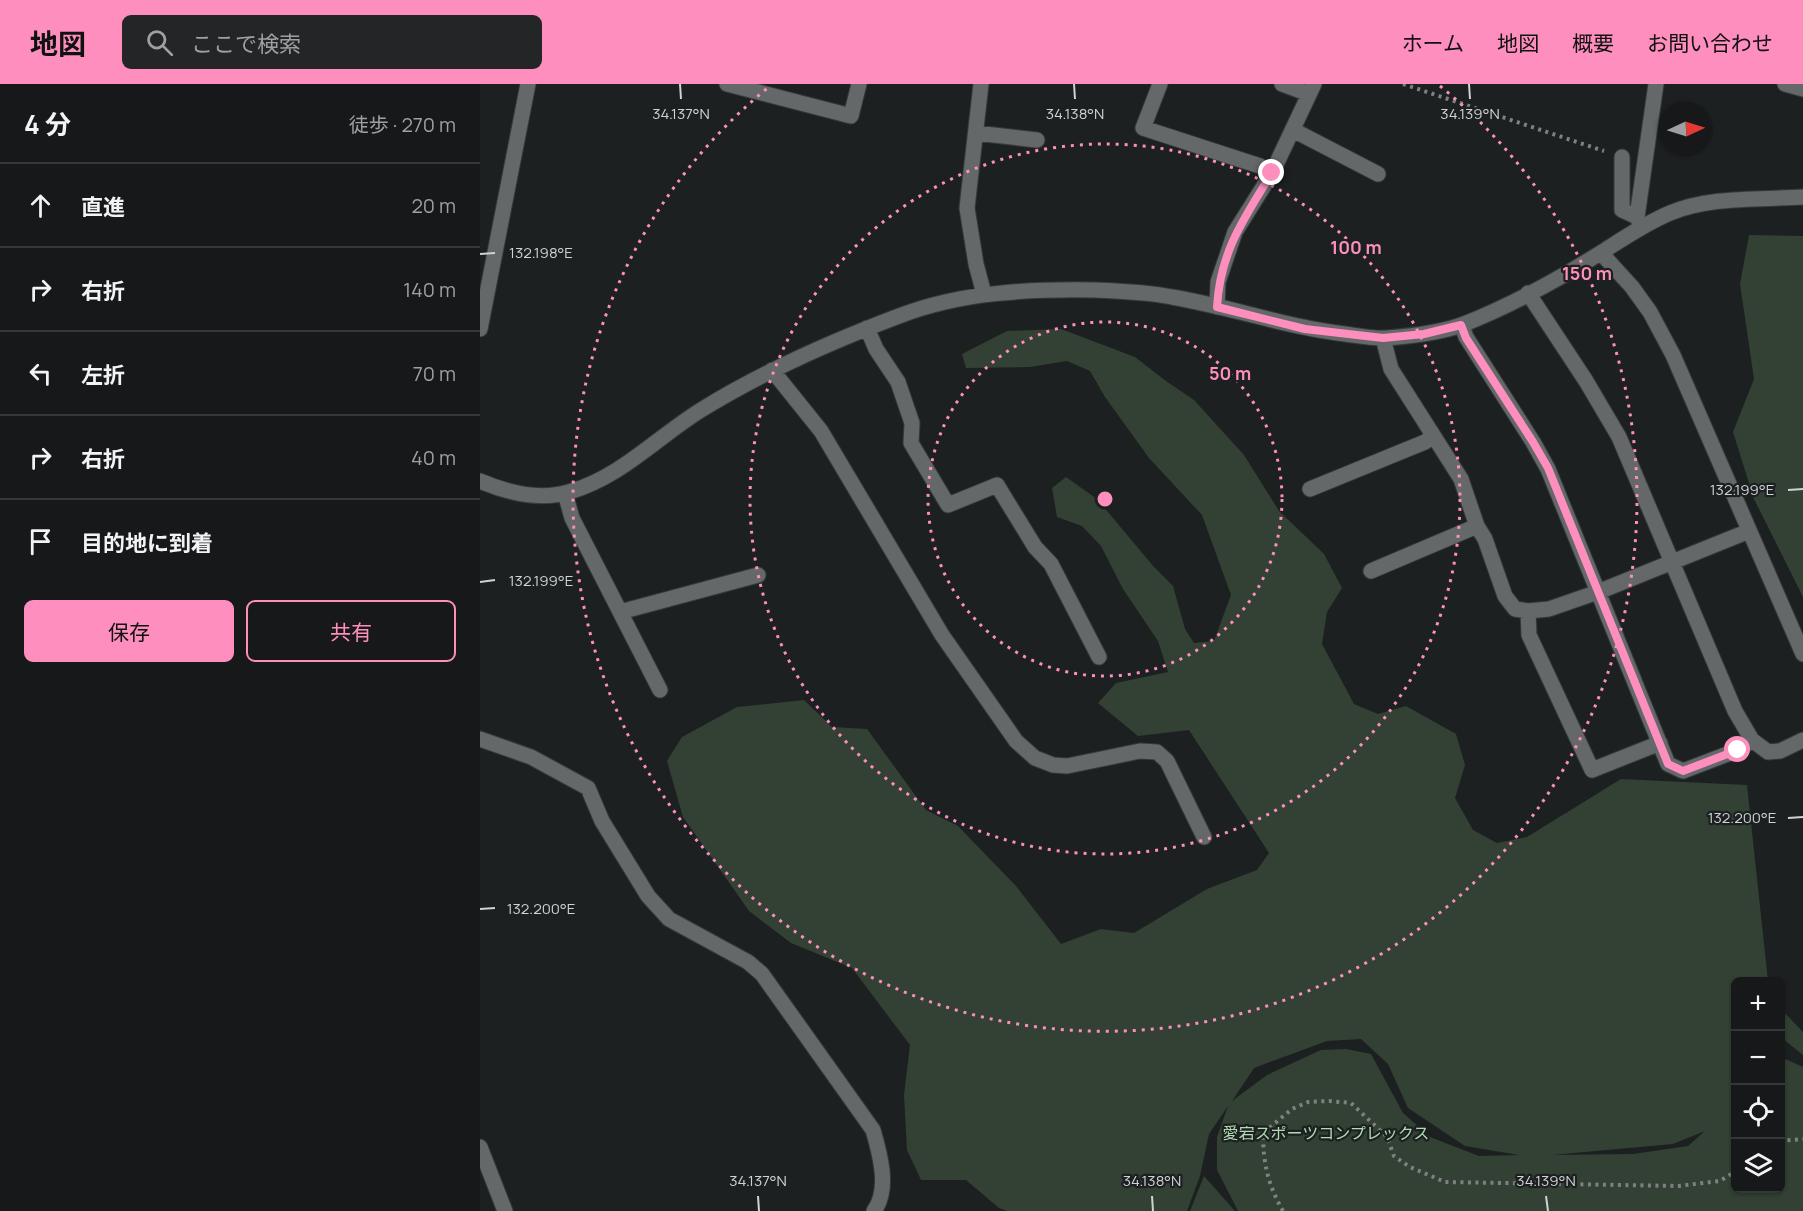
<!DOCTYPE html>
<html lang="ja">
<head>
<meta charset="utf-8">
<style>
  body { margin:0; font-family:Manrope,"Noto Sans JP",sans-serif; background:#232526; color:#f1f3f6 }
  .controls { position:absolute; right:18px; bottom:18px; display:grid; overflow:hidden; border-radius:9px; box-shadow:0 2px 4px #0004 }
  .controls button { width:54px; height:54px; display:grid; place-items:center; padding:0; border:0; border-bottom:2px solid #353738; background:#161819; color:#f1f3f6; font:30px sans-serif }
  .compass { position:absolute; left:1179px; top:18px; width:54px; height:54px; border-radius:50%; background:#161819; box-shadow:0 2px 4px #0004; rotate:86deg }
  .stop { position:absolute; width:18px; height:18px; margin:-14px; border:4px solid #fd8ebe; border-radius:50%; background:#fff }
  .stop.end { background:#fd8ebe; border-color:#fff; box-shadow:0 2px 6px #0008 }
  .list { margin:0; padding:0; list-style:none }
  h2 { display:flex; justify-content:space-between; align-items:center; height:78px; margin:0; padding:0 24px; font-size:26px }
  h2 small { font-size:20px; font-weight:400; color:#9ea0a2 }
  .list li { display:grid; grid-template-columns:39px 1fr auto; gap:18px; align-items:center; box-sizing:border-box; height:84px; padding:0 24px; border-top:2px solid #353738 }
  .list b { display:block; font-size:22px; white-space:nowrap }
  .list em { font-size:20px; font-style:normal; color:#9ea0a2 }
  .actions { display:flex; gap:12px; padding:18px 24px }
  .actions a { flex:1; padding:14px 0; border:2px solid #fd8ebe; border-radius:9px; text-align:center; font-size:21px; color:#fd8ebe }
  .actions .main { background:#fd8ebe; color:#111 }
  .icon { flex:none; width:33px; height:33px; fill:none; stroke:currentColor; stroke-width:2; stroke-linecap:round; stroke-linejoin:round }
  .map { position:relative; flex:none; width:1323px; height:1127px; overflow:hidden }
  header { display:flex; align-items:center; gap:36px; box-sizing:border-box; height:84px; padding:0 30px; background:#fd8ebe; color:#111 }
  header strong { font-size:28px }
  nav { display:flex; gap:33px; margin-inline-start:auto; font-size:21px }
  .search { width:420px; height:54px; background:#232526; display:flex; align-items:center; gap:15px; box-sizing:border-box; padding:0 21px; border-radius:9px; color:#9ea0a2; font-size:22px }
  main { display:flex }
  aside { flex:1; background:#161819 }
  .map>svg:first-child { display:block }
  .green { fill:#324133; fill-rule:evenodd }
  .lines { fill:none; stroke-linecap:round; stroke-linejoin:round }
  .minor-casing { stroke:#373a3b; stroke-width:17 }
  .path { stroke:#7e8081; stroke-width:4; stroke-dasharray:3 4.5; stroke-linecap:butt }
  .minor { stroke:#646869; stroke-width:15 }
  .route { stroke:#fd8ebe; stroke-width:8 }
  .ticks { fill:none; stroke:#d0d2d3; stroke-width:2 }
  .ring { fill:none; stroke:#fd8ebe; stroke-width:3; stroke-dasharray:3 6 }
  .labels { text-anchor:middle; stroke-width:4.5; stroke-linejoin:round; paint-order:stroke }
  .park-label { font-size:16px; fill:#afddb1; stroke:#1d2021 }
  .ticks-label { font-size:15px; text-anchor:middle; fill:#d0d2d3; stroke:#1d2021; stroke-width:4.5; stroke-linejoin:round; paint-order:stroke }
  .centre { fill:#fd8ebe; stroke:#1d2021; stroke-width:3 }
  .ring-label { font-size:18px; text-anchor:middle; font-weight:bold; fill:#fd8ebe; stroke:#1d2021; stroke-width:4.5; stroke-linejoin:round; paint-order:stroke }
</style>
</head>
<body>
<header>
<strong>地図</strong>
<div class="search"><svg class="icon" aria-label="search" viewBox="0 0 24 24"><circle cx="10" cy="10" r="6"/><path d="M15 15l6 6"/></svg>ここで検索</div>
<nav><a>ホーム</a><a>地図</a><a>概要</a><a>お問い合わせ</a></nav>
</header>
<main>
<aside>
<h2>4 分<small>徒歩 · 270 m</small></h2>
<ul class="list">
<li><svg class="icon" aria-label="ahead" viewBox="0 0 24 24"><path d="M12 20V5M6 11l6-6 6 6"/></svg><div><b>直進</b></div><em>20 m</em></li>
<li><svg class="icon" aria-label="right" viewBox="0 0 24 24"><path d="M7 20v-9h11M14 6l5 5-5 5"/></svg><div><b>右折</b></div><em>140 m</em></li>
<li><svg class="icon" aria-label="left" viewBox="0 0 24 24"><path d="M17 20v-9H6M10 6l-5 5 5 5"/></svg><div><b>左折</b></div><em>70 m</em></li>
<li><svg class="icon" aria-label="right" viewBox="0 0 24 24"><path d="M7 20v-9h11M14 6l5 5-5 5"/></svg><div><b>右折</b></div><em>40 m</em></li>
<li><svg class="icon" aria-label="arrive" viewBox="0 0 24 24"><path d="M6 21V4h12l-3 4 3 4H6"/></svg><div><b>目的地に到着</b></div></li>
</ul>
<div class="actions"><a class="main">保存</a><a>共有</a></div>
</aside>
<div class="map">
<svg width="1323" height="1127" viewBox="0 0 1323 1127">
  <rect width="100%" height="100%" fill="#1d2021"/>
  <path class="green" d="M 1269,151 L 1323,152 L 1323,513 L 1274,415 L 1253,348 L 1274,295 L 1260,200 Z
    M 581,245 L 655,273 L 686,297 L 714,316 L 764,371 L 799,427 L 844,470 L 862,504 L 847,528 L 842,560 L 874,620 L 898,630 L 926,622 L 976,650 L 985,681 L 975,714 L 993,746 L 1017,759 L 1047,753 L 1141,695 L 1267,701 L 1288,897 L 1256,898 L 1256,1104 L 1300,1104 L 1300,977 L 1303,974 L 1323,983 L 1323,1127 L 758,1127 L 737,1086 L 737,1053 L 748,1022 L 729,1050 L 720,1092 L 707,1127 L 527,1127 L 519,1124 L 486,1096 L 441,1096 L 427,1066 L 424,1011 L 430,961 L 372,884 L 311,859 L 269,827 L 203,733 L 187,677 L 202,653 L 257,623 L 324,616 L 352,643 L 387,645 L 446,726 L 478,742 L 536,802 L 581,860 L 621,845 L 654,849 L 727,805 L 777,786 L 789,769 L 709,646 L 658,652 L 618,619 L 636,599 L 688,588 L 678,557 L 643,505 L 621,462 L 602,442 L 577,433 L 572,404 L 586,393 L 617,415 L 674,483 L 693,502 L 705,545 L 714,559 L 734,557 L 751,511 L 722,431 L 669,374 L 625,313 L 610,287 L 587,277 L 550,283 L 486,284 L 482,270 L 527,247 ZM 881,955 L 908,980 L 928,1024 L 985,1062 L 1039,1071 L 999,1072 L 950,1053 L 923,1029 L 891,970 L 866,965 L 841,966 L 787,991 L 752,1017 L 774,984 L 847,957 ZM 1225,1047 L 1208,1062 L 1153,1070 L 1072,1071 L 1193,1060 Z
    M 1301,925 L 1323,948 L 1323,971 L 1303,955 L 1301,958 Z
    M 724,1092 L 755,1127 L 710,1127 Z"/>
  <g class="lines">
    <g class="minor-casing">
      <path id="minor" d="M 247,0 L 371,32 L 379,0
        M 501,0 L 487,124 L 496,180 L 504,210
        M 680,0 L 663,44 L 780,82 L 792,89
        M 802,0 L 829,10
        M 1305,0 L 1323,5
        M 813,46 L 898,90
        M 496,49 L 557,56
        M 1142,73 L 1142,126 L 1157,133
        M 1161,143 L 1157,133 L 1176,0
        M 1121,169 L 1152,203 L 1170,228 L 1193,271 L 1323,570
        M 1048,209 L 1106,297 L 1139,353 L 1255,627 L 1272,656 L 1288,668 L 1300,667 L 1323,656
        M 737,223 L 738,198 L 755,148 L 792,89 L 834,0
        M 982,241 L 986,253 L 1053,358 L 1068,385 L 1188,680 L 1203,687 L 1258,666 L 1272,656
        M 387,244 L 396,265 L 418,298 L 432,339 L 431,359 L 468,421 L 517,401 L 555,463 L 571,480 L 619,573
        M 0,245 L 48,0
        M 903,254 L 911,285 L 981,395 L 997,442 L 1005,455 L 1025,512 L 1035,525 L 1048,527 L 1069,525 L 1118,508 L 1269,447
        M 292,286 L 341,347 L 462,551 L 536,657 L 555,674 L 573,681 L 587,682 L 660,667 L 677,668 L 687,677 L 724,753
        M 0,397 C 28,409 59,417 89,408 C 141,393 176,354 221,326 C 284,287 350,258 419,232 C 481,208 549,205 614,206 C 640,207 667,208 692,213 C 751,223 806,243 865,250 C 879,252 894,255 907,254 C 932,252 961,249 984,240 C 1032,221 1079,195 1122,168 C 1144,154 1166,139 1190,129 C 1231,112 1279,116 1323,113
        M 830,405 L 945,358 L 953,352
        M 85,409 L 92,434 L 180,606
        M 891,487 L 997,442
        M 1048,527 L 1049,551 L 1112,686 L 1180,659
        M 140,528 L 278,491
        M 0,655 L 51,673 L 108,704 L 122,737 L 168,812 L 189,835 L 268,878 L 282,890 L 393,1046 C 400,1070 410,1105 394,1127
        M 0,1063 L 25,1127"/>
    </g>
    <path class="path" d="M 923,0 L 1124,67
      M 1300,1057 L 1323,1055
      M 803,1127 C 788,1101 783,1079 783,1049 L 812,1025 L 828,1018 L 849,1017 L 871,1019 L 907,1053 L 914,1072 L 930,1083 L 965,1098 L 1198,1102 L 1240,1097 L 1256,1087"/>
    <use href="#minor" class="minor"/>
  </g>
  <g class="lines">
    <path class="route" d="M 792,89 C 764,134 740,168 737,223 L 825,245 L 903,254 L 944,250 L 981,241 L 986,254 L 1053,358 L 1068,384 L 1188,680 L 1203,687 L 1258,666"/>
  </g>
  <path class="ticks" d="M 200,0 L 201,15M 594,0 L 595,15M 989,0 L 990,15M 0,170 L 15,169M 1308,406 L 1323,405M 0,498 L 15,496M 1308,734 L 1323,733M 0,825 L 15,824M 278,1112 L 279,1127M 672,1112 L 673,1127M 1066,1112 L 1068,1127"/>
  <g class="ring">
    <circle cx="625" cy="415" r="177"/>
    <circle cx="625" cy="415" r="355"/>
    <path d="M960 2A532 532 0 1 1 290 2"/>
  </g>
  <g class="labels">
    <g class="park-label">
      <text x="846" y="1055">愛宕スポーツコンプレックス</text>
    </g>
  </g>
  <g class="ticks-label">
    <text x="201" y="35">34.137°N</text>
    <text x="595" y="35">34.138°N</text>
    <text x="990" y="35">34.139°N</text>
    <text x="61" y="174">132.198°E</text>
    <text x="1262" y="411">132.199°E</text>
    <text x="61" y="502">132.199°E</text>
    <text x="1262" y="739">132.200°E</text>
    <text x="61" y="830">132.200°E</text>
    <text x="278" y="1102">34.137°N</text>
    <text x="672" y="1102">34.138°N</text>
    <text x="1066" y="1102">34.139°N</text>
  </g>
  <circle cx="625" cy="415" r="9" class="centre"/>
  <g class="ring-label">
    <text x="876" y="170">100 m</text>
    <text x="1107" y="196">150 m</text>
    <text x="750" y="296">50 m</text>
  </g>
</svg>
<div class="controls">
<button>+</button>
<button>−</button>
<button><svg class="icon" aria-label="locate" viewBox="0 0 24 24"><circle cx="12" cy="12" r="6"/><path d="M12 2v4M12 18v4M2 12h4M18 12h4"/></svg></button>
<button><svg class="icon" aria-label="layers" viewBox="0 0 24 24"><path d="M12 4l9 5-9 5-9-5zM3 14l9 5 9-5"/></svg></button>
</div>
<svg class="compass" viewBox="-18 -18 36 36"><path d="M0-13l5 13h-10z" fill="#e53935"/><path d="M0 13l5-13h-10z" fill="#9ea0a2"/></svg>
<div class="stop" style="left:1258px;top:666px"></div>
<div class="stop end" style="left:792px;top:89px"></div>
</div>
</main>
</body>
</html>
